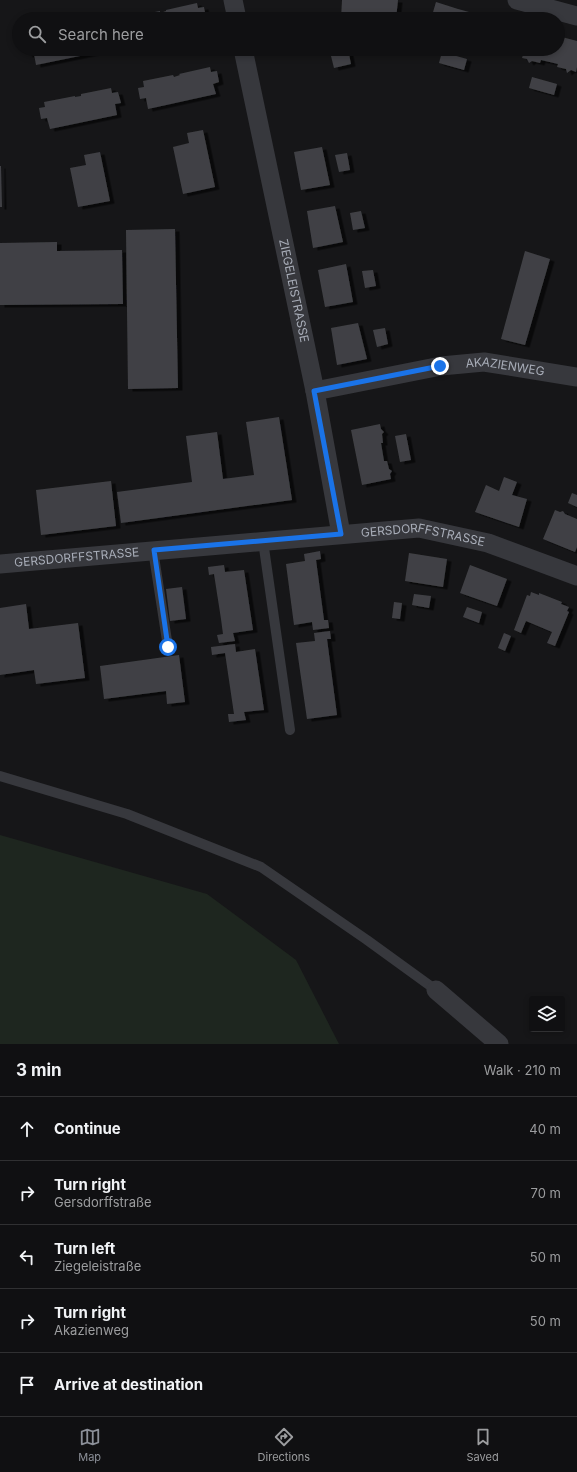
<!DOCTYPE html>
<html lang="en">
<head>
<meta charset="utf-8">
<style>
  body { margin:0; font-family:Inter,sans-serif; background:#1e1e20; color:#f1f3f6 }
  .controls { position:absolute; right:12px; bottom:12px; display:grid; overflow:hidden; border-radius:4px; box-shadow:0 2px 6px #0003 }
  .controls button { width:36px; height:36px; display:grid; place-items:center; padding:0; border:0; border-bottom:1px solid #303032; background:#101012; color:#f1f3f6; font:20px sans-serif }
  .stop { position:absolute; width:12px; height:12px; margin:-9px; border:3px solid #1a73e8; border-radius:50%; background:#fff }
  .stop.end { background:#1a73e8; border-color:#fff; box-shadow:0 1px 4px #0008 }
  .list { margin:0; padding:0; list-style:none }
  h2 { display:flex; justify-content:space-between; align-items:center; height:52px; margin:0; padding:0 16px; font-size:17px }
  h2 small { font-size:13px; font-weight:400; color:#9c9d9f }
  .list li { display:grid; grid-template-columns:26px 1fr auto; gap:12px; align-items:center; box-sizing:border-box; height:64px; padding:0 16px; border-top:1px solid #303032 }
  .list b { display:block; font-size:15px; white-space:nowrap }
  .list p { margin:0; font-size:13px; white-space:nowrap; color:#9c9d9f }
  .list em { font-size:13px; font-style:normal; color:#9c9d9f }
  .icon { flex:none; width:22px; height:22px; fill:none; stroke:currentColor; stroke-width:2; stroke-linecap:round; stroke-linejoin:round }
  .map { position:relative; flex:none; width:577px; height:1044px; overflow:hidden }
  .search { position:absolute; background:#101012; box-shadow:0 2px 6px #0003; left:12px; right:12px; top:12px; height:44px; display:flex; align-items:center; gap:10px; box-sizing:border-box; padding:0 14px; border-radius:22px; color:#9c9d9f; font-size:15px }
  .sheet { height:372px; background:#101012 }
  nav { display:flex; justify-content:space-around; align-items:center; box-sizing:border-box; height:56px; border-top:1px solid #303032; background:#101012; font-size:11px; color:#9c9d9f }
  nav a { display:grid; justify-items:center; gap:2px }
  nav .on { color:#8c9099 }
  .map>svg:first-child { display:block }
  .green { fill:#1e261f }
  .building { fill:#404145; filter:url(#shadow) }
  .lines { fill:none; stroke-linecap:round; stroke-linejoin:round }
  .service { stroke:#37383d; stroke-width:10 }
  .minor { stroke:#37383d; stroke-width:19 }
  .route { stroke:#1a73e8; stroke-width:5 }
  .labels { text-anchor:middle; stroke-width:3; stroke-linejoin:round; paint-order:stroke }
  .street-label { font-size:12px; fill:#a8adb8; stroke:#111113 }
</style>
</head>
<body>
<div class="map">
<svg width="577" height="1044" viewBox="0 0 577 1044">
  <defs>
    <filter id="shadow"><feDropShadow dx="4.5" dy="2.5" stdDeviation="0" flood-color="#0009"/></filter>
  </defs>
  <rect width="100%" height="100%" fill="#161618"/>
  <path class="green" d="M 0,835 L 207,894 L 296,960 L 339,1044 L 0,1044 Z"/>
  <path class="building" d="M 342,0 L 398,0 L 396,19 L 359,17 L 359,19 L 341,19 Z
    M 436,2 L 458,9 L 495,19 L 431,19 Z
    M 197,3 L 198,8 L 204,7 L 206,18 L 129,19 L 129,17 L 160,11 L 160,13 L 166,11 L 166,10 Z
    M 558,36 L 577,41 L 577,67 L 576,72 L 571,70 L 567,73 L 566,69 L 557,67 L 558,64 L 541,60 L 540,63 L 532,61 L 529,63 L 527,59 L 522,58 L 525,49 L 558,49 Z
    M 27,49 L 103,49 L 104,51 L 36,65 L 34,54 L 28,55 Z
    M 348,49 L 351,64 L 334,68 L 330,52 Z
    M 442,52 L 467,59 L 464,70 L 439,63 Z
    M 210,67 L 211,72 L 217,71 L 219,82 L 213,84 L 216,94 L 148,109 L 146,98 L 140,99 L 138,88 L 144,87 L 143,81 L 173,75 L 174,77 L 180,75 L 179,74 Z
    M 532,77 L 557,84 L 554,95 L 529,88 Z
    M 111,88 L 112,93 L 118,92 L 121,103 L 115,104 L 117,115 L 50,129 L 47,118 L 41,119 L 39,108 L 45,107 L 44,102 L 75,96 L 75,97 L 81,96 L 81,94 Z
    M 203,130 L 215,187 L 183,194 L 173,147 L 189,143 L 187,133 Z
    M 322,147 L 330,185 L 301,190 L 294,152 Z
    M 100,152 L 110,201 L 78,207 L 70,168 L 86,165 L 84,155 Z
    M 347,153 L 350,170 L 339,172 L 335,155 Z
    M 0,166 L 1,166 L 2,207 L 0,207 Z
    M 335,206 L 343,242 L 313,248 L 307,211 Z
    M 361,211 L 365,228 L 353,230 L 350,213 Z
    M 175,229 L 178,388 L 128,389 L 126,230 Z
    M 57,242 L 57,251 L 122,250 L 123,304 L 0,305 L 0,243 Z
    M 525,251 L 550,259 L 525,345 L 501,339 Z
    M 346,264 L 353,302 L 325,307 L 318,270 Z
    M 373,270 L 376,286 L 365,288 L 362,271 Z
    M 358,323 L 367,359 L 337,365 L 331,328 Z
    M 385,328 L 388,344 L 377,347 L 373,330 Z
    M 279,417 L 292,500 L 121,523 L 117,492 L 192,482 L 186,436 L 217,432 L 223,479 L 254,475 L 246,422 Z
    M 380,424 L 381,429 L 384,432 L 382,434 L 383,443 L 381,443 L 384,461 L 387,461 L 389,469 L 392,471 L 390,474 L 391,479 L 362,485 L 351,430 Z
    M 406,434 L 411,460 L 400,462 L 395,436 Z
    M 504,477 L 517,482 L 512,495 L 527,499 L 519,527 L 475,512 L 486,485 L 499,491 Z
    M 111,481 L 116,526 L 41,535 L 36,490 Z
    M 572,493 L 577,495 L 577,507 L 568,503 Z
    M 555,510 L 560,512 L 563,511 L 565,514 L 577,519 L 577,547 L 575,552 L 543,539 Z
    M 320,551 L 321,559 L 316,560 L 324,620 L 328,620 L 329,628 L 313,630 L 312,622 L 294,625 L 286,564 L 305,561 L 304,554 Z
    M 409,553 L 447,559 L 443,587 L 405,581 Z
    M 224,565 L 225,572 L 244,570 L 253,630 L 233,633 L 235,641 L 219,643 L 217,635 L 223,634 L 221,619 L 214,574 L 209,575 L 208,567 Z
    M 470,565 L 507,579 L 497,606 L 460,593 Z
    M 182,587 L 186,619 L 170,621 L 166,589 Z
    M 531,592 L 539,595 L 539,593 L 562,602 L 561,604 L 569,607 L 567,611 L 569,612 L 555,646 L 547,643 L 552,632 L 526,621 L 521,633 L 514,630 L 527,595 L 530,596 Z
    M 414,594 L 431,596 L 429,608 L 412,605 Z
    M 394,602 L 402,603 L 400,619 L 392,618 Z
    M 26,604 L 29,629 L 78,623 L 85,678 L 36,684 L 34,670 L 0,675 L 0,608 Z
    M 467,607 L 482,612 L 479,623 L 463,617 Z
    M 330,631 L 331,639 L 327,639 L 337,715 L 307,719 L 296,643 L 315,641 L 314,633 Z
    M 504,633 L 511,636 L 505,651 L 498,648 Z
    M 235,644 L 236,652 L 255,649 L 264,710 L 244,712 L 246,720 L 229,722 L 228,714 L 234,714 L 225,653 L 212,655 L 211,647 Z
    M 179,655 L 185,702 L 167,704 L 166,691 L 104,699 L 100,666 Z"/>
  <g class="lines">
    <path class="service" d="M 263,541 L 290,730
      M 153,550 L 168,647
      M 0,776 L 127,814 L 261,867 L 367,940 L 436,990"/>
    <g class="minor">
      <path d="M 233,0 L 237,19"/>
      <path d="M 517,0 L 577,16"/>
      <path id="s1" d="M 243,49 L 315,391 L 341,534"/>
      <path id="s2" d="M 315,391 L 441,366 L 484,362 L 577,377"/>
      <path id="s3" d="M 0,564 L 419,528 L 488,543 L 577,576"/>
      <path d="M 436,990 L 499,1044"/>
    </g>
  </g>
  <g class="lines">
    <path class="route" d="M 168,647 L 154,550 L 341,534 L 314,391 L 440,366"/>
  </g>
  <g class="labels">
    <g class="street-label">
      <text dy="4" stroke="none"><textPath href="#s1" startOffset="247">ZIEGELEISTRASSE</textPath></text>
      <text dy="4" stroke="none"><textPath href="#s2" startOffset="193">AKAZIENWEG</textPath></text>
      <text dy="4" stroke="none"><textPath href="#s3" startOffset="425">GERSDORFFSTRASSE</textPath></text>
      <text dy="4" stroke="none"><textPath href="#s3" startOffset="77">GERSDORFFSTRASSE</textPath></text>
    </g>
  </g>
</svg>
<div class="controls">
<button><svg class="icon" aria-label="layers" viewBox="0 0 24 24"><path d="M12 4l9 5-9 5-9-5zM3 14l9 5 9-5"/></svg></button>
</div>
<div class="stop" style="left:168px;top:647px"></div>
<div class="stop end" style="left:440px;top:366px"></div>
<div class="search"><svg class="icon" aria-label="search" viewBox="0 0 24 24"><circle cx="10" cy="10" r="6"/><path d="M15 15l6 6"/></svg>Search here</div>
</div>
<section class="sheet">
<h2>3 min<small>Walk · 210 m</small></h2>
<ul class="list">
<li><svg class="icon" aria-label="ahead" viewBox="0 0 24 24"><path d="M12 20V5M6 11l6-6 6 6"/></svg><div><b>Continue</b></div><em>40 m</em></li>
<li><svg class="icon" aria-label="right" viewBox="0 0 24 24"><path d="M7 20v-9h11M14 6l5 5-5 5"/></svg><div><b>Turn right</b><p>Gersdorffstraße</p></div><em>70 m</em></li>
<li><svg class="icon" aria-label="left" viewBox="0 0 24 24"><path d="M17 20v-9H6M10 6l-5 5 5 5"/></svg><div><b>Turn left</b><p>Ziegeleistraße</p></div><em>50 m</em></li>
<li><svg class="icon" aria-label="right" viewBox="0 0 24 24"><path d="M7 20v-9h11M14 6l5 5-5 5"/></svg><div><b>Turn right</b><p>Akazienweg</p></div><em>50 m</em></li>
<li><svg class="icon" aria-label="arrive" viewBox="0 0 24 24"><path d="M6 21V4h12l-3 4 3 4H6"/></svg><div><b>Arrive at destination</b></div></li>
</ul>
</section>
<nav>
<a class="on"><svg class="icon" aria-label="map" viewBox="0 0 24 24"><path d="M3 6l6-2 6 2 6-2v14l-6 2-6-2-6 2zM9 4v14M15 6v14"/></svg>Map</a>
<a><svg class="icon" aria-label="directions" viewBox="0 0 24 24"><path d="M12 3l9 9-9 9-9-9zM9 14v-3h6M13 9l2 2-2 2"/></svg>Directions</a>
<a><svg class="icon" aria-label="saved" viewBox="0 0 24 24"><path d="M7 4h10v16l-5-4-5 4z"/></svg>Saved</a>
</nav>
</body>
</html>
